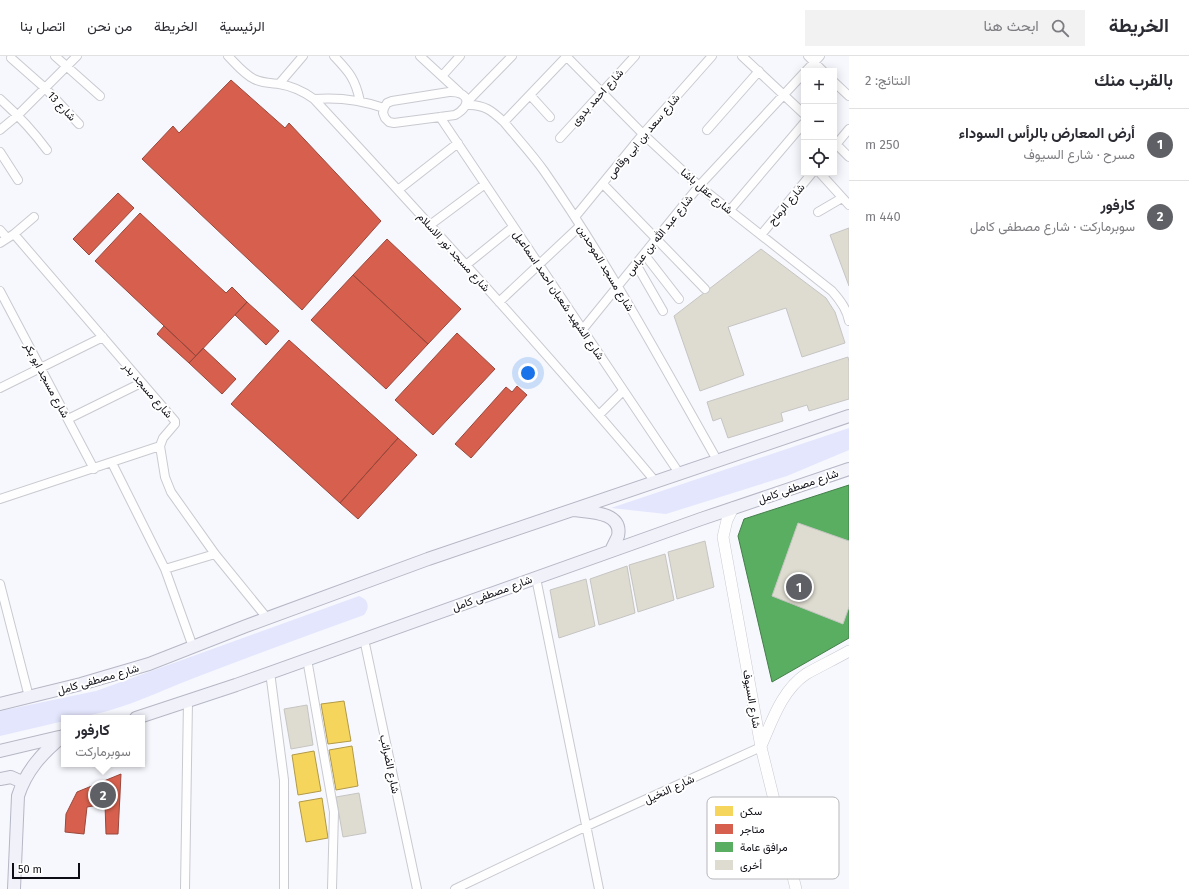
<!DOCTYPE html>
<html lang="ar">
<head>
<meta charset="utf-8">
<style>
  body { margin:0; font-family:"Fira Sans",Vazirmatn,sans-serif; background:#f2f2f3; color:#2b2b33; direction:rtl }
  .controls { position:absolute; right:12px; top:12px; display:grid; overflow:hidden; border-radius:0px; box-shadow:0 2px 10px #0003 }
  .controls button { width:36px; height:36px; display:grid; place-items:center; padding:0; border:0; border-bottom:1px solid #e1e1e2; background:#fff; color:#2b2b33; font:20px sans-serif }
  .scale { position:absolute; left:12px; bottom:10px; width:68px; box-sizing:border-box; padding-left:4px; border:2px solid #0d0e15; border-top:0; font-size:11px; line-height:14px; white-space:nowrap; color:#0d0e15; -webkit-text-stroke:3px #fff; paint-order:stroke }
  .you { position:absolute; left:528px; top:317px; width:14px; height:14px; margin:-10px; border:3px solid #fff; border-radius:50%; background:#1a73e8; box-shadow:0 0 0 6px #1a73e833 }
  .badge { display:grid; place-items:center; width:26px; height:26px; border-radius:50%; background:#5f6066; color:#fff; font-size:13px; font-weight:700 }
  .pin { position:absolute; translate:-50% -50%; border:2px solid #fff; box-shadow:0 1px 4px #0006 }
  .popup { position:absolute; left:61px; top:659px; width:84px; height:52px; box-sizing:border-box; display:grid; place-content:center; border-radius:0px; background:#fff; filter:drop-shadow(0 1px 3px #0005); font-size:13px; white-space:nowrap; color:#7c7c81 }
  .popup b { font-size:15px; color:#2b2b33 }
  .popup::after { content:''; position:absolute; left:50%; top:100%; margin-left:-8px; border:8px solid transparent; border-top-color:#fff }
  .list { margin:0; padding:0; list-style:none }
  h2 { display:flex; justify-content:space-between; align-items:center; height:52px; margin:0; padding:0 16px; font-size:17px }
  h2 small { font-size:13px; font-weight:400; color:#7c7c81 }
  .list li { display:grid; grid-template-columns:26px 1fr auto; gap:12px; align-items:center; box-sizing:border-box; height:72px; padding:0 16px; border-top:1px solid #e1e1e2 }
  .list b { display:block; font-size:15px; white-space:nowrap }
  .list p { margin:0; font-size:13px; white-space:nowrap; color:#7c7c81 }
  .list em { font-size:13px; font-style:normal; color:#7c7c81 }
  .icon { flex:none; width:22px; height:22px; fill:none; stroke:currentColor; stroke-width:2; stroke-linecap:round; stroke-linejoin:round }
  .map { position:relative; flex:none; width:849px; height:833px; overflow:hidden; direction:ltr }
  header { display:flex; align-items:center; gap:24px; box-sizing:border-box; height:56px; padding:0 20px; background:#fff; border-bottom:1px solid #e1e1e2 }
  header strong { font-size:19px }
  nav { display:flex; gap:22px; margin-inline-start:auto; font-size:14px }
  .search { width:280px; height:36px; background:#f2f2f3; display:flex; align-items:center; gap:10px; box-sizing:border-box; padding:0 14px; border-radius:0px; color:#7c7c81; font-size:15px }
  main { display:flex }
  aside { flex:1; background:#fff }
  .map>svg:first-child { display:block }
  .green { fill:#e4e6fd }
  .homes { fill:#f6d55c; stroke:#b09947 }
  .shops { fill:#d6604d; stroke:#9a473c }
  .public { fill:#5aae61; stroke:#437e4a }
  .building { fill:#dedbd0; stroke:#c6c5c3 }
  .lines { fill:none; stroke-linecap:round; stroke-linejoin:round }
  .minor-casing { stroke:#c9cad0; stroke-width:10 }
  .secondary-casing { stroke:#c9cad0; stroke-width:12 }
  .primary-casing { stroke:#b6b7c5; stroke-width:14 }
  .minor { stroke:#fefeff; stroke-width:8 }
  .secondary { stroke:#fefeff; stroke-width:11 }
  .primary { stroke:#f0f1f9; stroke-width:12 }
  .labels { text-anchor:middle; stroke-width:4; stroke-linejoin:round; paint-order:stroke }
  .street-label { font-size:11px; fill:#0d0e15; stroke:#fff }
  .key { fill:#fff; stroke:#b6b7b9; stroke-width:1 }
  .key-label { font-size:11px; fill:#0d0e15 }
</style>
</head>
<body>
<header>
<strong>الخريطة</strong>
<div class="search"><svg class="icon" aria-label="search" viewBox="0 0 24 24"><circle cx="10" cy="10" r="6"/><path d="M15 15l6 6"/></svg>ابحث هنا</div>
<nav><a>الرئيسية</a><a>الخريطة</a><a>من نحن</a><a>اتصل بنا</a></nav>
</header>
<main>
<aside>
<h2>بالقرب منك<small>النتائج: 2</small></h2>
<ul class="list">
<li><span class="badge">1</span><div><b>أرض المعارض بالرأس السوداء</b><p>مسرح · شارع السيوف</p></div><em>250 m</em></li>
<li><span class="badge">2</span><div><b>كارفور</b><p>سوبرماركت · شارع مصطفى كامل</p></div><em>440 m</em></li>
</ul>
</aside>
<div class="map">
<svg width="849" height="833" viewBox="0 0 849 833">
  <rect width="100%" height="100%" fill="#f7f8fd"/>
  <path class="green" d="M 849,372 L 849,394 L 787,420 L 666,458 L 611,452 Z
    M 359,540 C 369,544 370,551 364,559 C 307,580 250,600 194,622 C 155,637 106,662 64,662 L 64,665 L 0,680 L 0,655 L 96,635 Z"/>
  <path class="homes" d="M 344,645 L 351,685 L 328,688 L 321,648 Z
    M 352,690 L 358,730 L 336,734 L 329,694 Z
    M 314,695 L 321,735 L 298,739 L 292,699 Z
    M 322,742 L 328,782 L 306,786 L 299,746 Z"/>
  <path class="shops" d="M 231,24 L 285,72 L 289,67 L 381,165 L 302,254 L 142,103 L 173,70 L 179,77 Z
    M 118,137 L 134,152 L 89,199 L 73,183 Z
    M 140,157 L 226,237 L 232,231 L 247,246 L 196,300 L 95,205 Z
    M 387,183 L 461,253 L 428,288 L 353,219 Z
    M 353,219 L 428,288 L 386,333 L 311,264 Z
    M 247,246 L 279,275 L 266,289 L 235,259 Z
    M 164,270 L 196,300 L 189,307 L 157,278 Z
    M 457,277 L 495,313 L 433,379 L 395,344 Z
    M 289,284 L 398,382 L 340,447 L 231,348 Z
    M 203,292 L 236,323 L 222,338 L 189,307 Z
    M 517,330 L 527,339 L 471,402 L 455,388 L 506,331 L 512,336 Z
    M 398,382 L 417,399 L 358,463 L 340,447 Z
    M 121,718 L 118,778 L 106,778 L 105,748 L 87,751 L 84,778 L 65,776 L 66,758 L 77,736 Z"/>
  <path class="public" d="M 849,429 L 849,582 L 772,626 L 738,480 L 744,463 Z"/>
  <path class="building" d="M 849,172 L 849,230 L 830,179 Z
    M 761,193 L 826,242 L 835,256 L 845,287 L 802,301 L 786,252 L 728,271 L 744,319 L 700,335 L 674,260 Z
    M 848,301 L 849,306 L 849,343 L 809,355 L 807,349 L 781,357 L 783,365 L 728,382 L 721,362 L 713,365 L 707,346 Z
    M 798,467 L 849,485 L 849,551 L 843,568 L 772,540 Z
    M 705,485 L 714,531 L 677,543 L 668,496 Z
    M 665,498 L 674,544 L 638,556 L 629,509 Z
    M 627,510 L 635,557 L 599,569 L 590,523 Z
    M 586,523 L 595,570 L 559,582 L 550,534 Z
    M 307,649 L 313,689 L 291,693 L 284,653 Z
    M 359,737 L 366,777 L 343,781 L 336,741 Z"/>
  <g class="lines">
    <g class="minor-casing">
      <path id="minor" d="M 55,0 L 100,40
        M 228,0 C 236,8 244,18 254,23 C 262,27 271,27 279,28 C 292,30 303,35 314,43 C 430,168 545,294 655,425
        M 334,0 C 349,16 355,22 360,45
        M 420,0 L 459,36
        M 566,0 L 643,78 L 699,130 L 832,235 C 840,244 847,253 849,265
        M 742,0 L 804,58
        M 808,0 L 823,15
        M 11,2 L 45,32 L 79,68
        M 806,15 L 820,0
        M 442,20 L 460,0
        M 834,26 L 849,40
        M 279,28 L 303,0
        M 449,36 C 470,35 472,50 455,59 L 394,67 L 389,66 L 385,62 L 383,57 L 384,52 L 387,47 L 392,45 Z
        M 530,39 L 550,61
        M 0,43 C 18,59 33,75 47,94
        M 314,43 C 338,41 361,44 384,52
        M 467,46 L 512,0
        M 467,49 C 484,48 492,55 504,66 C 517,82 532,98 544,115 C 608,207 662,307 717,404
        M 440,61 L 679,417
        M 504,66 L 567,0
        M 0,74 L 18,59 L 77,0
        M 707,74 L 759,15
        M 560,82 L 635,0
        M 834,86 L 849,101
        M 834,91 L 849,73
        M 0,96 L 18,124
        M 820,117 L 849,149
        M 603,128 L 705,233
        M 398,134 L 458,87
        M 730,154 L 804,67
        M 818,156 L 842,142
        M 575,161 L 643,78 L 712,0
        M 430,169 L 485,128
        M 0,174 L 7,182
        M 14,178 L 175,365 L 175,368 L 163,382 L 160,390 L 165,421 L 171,436 L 215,498 L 267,562
        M 761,179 L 812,117
        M 0,187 L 14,178 L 34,161
        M 644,198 L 679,243
        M 636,208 L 663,255
        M 466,209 L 513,171
        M 0,235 L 94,413
        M 499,246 L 580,170
        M 583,273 L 699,130 L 804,17
        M 0,332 L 103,281
        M 599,359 L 623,335
        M 68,363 L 141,327
        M 112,407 L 165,513 L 193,591
        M 0,443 L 160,390
        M 165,513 L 215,498
        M 536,522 L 599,833
        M 0,528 L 29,641
        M 364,583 L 417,833
        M 307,603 L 334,756 L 332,833
        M 270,616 L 284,724 L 284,833
        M 185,833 L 188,645
        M 455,833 L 587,770 L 761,691"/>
    </g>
    <g class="secondary-casing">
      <path id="secondary" d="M 733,452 L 727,464 L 723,481 L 761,691 L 796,833
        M 761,690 C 772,665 782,634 806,618 C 820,610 835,603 849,595"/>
    </g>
    <g class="primary-casing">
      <path id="primary" d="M 574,454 C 590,456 623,456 618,480 C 616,485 613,490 611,495
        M 0,648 L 81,628 L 149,608 L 246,570 L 428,503 L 849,360
        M 136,662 L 236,629 L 701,463 L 849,413
        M 0,695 L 59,681
        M 0,723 L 11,721 L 22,726
        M 14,833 L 18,740 C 26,715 42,697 63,680"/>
    </g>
    <use href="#minor" class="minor"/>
    <use href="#secondary" class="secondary"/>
    <use href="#primary" class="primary"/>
  </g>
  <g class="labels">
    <g class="street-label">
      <text transform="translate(597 41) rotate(-48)" y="4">شارع احمد بدوى</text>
      <text transform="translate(62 50) rotate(47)" y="4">شارع 13</text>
      <text transform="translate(643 80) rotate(-50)" y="4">شارع سعد بن ابى وقاص</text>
      <text transform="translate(707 135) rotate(40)" y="4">شارع عقل باشا</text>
      <text transform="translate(786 148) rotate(-50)" y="4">شارع الرماح</text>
      <text transform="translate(659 179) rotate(-51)" y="4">شارع عبد الله بن عباس</text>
      <text transform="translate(454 196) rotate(48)" y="4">شارع مسجد نور الاسلام</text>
      <text transform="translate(606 212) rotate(59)" y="4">شارع مسجد الموحدين</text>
      <text transform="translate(559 239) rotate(56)" y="4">شارع الشهيد شعبان احمد اسماعيل</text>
      <text transform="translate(47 324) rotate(62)" y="4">شارع مسجد ابو بكر</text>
      <text transform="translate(148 334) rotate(49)" y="4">شارع مسجد بدر</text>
      <text transform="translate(798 430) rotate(-19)" y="4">شارع مصطفى كامل</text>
      <text transform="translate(492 537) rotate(-20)" y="4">شارع مصطفى كامل</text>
      <text transform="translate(98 623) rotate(-16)" y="4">شارع مصطفى كامل</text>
      <text transform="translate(752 643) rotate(80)" y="4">شارع السيوف</text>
      <text transform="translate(390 708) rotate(78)" y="4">شارع الضرائب</text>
      <text transform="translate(669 733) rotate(-25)" y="4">شارع النخيل</text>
    </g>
  </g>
  <rect x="707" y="741" width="132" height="82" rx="6" class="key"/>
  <rect x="715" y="750" width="18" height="10" fill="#f6d55c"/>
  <rect x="715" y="768" width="18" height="10" fill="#d6604d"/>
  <rect x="715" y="786" width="18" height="10" fill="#5aae61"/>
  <rect x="715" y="804" width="18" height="10" fill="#dedbd0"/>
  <g class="key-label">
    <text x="740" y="759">سكن</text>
    <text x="740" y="777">متاجر</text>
    <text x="740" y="795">مرافق عامة</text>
    <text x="740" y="813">أخرى</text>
  </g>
</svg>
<div class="controls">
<button>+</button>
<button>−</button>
<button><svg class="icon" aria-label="locate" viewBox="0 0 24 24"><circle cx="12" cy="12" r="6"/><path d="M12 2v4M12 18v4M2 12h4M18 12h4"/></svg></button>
</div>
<div class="scale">50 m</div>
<div class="you"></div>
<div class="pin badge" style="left:799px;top:531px">1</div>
<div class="pin badge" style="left:103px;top:739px">2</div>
<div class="popup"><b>كارفور</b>سوبرماركت</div>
</div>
</main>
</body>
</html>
